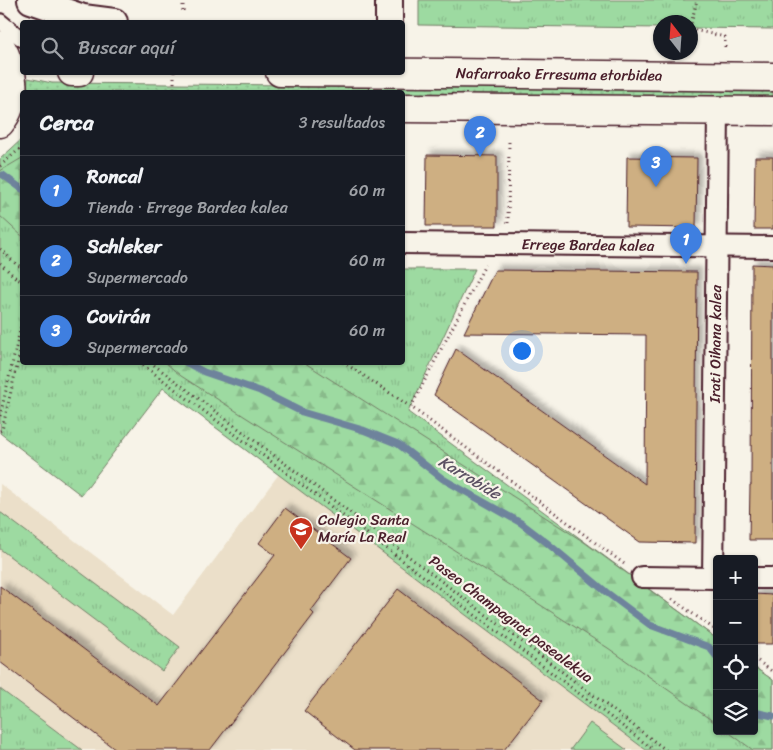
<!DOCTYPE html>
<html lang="es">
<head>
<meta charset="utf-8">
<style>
  body { margin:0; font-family:Sriracha,sans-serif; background:#20242c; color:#f1f3f6 }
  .controls { position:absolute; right:15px; bottom:15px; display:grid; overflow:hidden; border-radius:5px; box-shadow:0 1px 4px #0004 }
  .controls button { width:45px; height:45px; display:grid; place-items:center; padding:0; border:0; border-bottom:1px solid #363941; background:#171b24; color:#f1f3f6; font:25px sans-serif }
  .compass { position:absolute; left:653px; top:15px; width:45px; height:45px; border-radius:50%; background:#171b24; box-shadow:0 1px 4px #0004; rotate:343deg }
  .you { position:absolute; left:521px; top:350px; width:18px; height:18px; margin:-12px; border:4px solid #fff; border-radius:50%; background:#1a73e8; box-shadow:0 0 0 8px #1a73e833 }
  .badge { display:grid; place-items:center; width:32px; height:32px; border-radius:50%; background:#db2777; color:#fff; font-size:16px; font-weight:700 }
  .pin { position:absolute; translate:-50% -41px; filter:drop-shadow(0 1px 2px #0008) }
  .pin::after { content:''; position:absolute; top:26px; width:18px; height:15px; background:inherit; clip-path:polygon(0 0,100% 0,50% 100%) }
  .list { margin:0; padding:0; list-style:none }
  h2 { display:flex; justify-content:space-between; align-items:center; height:65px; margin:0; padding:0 20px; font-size:21px }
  h2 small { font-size:16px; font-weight:400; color:#9ea1a6 }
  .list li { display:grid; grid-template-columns:32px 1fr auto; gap:15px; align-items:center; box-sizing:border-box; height:70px; padding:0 20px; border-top:1px solid #363941 }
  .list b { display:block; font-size:19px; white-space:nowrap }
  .list p { margin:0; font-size:16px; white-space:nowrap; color:#9ea1a6 }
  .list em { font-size:16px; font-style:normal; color:#9ea1a6 }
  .icon { flex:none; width:28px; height:28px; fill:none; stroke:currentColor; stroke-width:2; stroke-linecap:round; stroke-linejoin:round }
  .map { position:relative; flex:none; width:773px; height:750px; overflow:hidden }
  .search { position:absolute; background:#171b24; box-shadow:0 1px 4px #0004; left:20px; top:20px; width:385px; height:55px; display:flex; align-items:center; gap:12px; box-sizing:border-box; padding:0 18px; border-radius:5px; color:#9ea1a6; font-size:19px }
  .panel { position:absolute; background:#171b24; box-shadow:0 1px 4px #0004; left:20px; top:90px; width:385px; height:275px; border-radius:5px }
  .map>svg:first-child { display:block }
  .built { fill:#ebdfc9 }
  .grass { fill:url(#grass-tufts); stroke:#747c66 }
  .forest { fill:url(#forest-firs); stroke:#747c66 }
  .garden { fill:url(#garden-dots); stroke:#747c66 }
  .pitch { fill:#9ddaa1; stroke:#747c66 }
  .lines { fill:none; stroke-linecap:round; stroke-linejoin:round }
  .stream { stroke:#6e839c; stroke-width:7 }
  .building { fill:#ceaf82; stroke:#4a1f2b; filter:url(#shadow) }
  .service-casing { stroke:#4a1f2b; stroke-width:18 }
  .pedestrian-casing { stroke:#4a1f2b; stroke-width:24 }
  .minor-casing { stroke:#4a1f2b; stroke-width:30 }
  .tertiary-casing { stroke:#4a1f2b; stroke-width:31 }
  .path { stroke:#4a1f2b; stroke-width:3; stroke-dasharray:1 4; stroke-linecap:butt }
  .service { stroke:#f7f3e8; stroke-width:14 }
  .pedestrian { stroke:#f7f3e8; stroke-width:20 }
  .minor { stroke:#f7f3e8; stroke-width:26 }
  .tertiary { stroke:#f7f3e8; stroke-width:28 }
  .labels { text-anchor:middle; stroke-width:4.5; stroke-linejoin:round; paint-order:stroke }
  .street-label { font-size:15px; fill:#4a1f2b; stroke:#f7f3e8 }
  .poi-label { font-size:15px; fill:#4a1f2b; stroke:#f7f3e8; text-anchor:start }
  .water-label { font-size:16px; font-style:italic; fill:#5c5163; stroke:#f7f3e8 }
</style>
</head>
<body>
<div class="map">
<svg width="773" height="750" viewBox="0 0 773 750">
  <defs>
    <pattern id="grass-tufts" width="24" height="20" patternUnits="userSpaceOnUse" patternTransform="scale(1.25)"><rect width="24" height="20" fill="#9ddaa1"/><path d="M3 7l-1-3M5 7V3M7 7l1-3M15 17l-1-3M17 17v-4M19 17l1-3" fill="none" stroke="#89bb8b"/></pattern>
    <pattern id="forest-firs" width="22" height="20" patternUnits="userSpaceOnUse" patternTransform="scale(1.25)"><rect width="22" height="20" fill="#9ddaa1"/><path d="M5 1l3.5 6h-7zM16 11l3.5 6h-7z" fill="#89bb8b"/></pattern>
    <pattern id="garden-dots" width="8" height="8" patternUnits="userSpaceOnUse" patternTransform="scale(1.25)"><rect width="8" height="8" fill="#9ddaa1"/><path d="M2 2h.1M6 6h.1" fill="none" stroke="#89bb8b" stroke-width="1.8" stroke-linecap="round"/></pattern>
    <filter id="shadow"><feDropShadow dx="4.5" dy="-4.5" stdDeviation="2.5" flood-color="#0004"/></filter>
  </defs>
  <rect width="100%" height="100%" fill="#f7f3e8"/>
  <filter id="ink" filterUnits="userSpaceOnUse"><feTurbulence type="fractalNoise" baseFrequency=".02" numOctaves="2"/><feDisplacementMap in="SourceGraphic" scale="10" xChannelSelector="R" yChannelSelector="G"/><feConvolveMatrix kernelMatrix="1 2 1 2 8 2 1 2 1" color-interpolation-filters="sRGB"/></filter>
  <g filter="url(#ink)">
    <path class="built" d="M 279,474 L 646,750 L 82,750 L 0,689 L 0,484 L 173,615 Z"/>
    <path class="grass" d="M 419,0 L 773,0 L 773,29 L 691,28 L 690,22 L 660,22 L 660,28 L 419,25 Z
      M 22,139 L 22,362 L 402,362 L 403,269 L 475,269 L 408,412 L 717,639 L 717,731 L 754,731 L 754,667 L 773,680 L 773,750 L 646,750 L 163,388 L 81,495 L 0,433 L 0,159 Z
      M 0,512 L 180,647 L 162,671 L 0,549 Z
      M 0,689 L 82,750 L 0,750 Z"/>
    <path class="forest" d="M 22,158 L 22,236 L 0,216 L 0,171 Z
      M 166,363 L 305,363 L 584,542 L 717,639 L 717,724 L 608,648 L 181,376 Z
      M 754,667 L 773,680 L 773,750 L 753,750 L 727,731 L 754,731 Z"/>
    <path class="garden" d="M 28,78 L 52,83 L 773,89 L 773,99 L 403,95 L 402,92 L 27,92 Z"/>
    <path class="pitch" d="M 590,723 L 627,750 L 570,750 Z"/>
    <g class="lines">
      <path class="stream" d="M 3,175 L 22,189
        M 185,362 L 204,372 L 260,391 L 302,412 L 363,430 L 398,444 L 443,479 L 521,523 L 546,542 L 606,592 L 650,625 L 709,647 L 717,657
        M 754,712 L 773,716"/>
    </g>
    <path class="building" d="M 427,155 L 497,156 L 497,226 L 426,226 Z
      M 627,157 L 697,158 L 696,228 L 626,227 Z
      M 755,157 L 773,157 L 773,229 L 754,229 Z
      M 752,264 L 773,265 L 773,540 L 749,540 L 750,485 L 751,485 Z
      M 495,270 L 697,272 L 695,543 L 640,542 L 434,395 L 456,349 L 645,484 L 646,335 L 464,333 Z
      M 285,508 L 351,558 L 311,611 L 314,614 L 210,750 L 116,750 L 0,662 L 0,586 L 159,706 L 275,555 L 259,543 Z
      M 398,589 L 543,700 L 504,750 L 355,750 L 304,711 Z
      M 754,594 L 773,595 L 773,644 L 754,644 Z"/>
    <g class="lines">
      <g class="service-casing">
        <path id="service" d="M 0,21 L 22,39"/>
      </g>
      <g class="pedestrian-casing">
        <g id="pedestrian">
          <path id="s1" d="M 402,243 L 773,247"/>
          <path d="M 642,577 L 717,578"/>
          <path id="s2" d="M 713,578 L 718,111"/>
          <path d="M 754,578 L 773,578"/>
        </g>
      </g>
      <g class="minor-casing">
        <path id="minor" d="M 31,0 L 83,18 L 114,22
          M 389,22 L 389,0"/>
      </g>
      <g class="tertiary-casing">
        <g id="tertiary">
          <path d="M 0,45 C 14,69 19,100 0,123"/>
          <path d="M 72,72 L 79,72"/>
          <path id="s3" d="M 280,72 L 445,73 L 773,77"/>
          <path d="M 402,108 L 773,111"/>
        </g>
      </g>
      <path class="path" d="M 183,0 L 183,12
        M 690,28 L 697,0
        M 690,29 L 725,37 L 725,51
        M 174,72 L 174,92
        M 0,166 L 22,147
        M 508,223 L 509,141
        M 0,249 L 17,265 L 22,267
        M 0,263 L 17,279 L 22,281
        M 139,362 L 654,750
        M 150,362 L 666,750
        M 343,362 L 411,407 L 627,566
        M 411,407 L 485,265
        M 0,416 L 22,322
        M 0,431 L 2,430 L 22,344
        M 672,599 L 717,631
        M 754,658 L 773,672"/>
      <use href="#service" class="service"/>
      <use href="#pedestrian" class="pedestrian"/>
      <use href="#minor" class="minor"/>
      <use href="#tertiary" class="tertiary"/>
    </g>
  </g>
  <defs>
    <g id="school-pin" transform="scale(1.25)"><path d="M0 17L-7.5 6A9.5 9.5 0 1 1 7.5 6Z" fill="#c8321e" stroke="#f7f3e8"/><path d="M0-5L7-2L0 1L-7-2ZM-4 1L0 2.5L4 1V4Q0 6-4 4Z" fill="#fff"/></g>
  </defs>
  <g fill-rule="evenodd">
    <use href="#school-pin" x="301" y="529"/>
  </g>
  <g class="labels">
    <g class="street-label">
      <text dy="5" stroke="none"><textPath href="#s3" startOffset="279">Nafarroako Erresuma etorbidea</textPath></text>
      <text dy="5" stroke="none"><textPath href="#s1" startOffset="186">Errege Bardea kalea</textPath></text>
      <text dy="5" stroke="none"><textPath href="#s2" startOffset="234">Irati Oihana kalea</textPath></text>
      <text transform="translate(511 619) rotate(37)" y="5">Paseo Champagnat pasealekua</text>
    </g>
    <g class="poi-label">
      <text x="318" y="525">Colegio Santa<tspan x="318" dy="17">María La Real</tspan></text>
    </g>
    <g class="water-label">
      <text transform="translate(470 477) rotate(31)" y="6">Karrobide</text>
    </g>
  </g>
</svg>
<div class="controls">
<button>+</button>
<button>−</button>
<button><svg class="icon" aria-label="locate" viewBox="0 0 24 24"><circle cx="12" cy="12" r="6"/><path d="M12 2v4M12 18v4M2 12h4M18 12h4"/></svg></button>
<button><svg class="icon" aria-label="layers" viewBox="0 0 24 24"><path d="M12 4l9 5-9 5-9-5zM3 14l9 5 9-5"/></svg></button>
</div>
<svg class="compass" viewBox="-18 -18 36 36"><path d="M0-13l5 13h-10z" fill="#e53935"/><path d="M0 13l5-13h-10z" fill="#9ea1a6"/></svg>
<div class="you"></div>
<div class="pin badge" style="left:686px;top:264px;background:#3f7fe0">1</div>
<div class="pin badge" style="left:480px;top:157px;background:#3f7fe0">2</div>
<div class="pin badge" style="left:656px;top:187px;background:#3f7fe0">3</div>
<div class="search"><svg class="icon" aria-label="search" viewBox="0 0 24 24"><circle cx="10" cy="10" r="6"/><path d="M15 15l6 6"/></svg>Buscar aquí</div>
<section class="panel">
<h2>Cerca<small>3 resultados</small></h2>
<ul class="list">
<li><span class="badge" style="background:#3f7fe0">1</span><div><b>Roncal</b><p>Tienda · Errege Bardea kalea</p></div><em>60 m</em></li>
<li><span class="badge" style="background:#3f7fe0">2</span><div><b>Schleker</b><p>Supermercado</p></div><em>60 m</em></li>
<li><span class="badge" style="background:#3f7fe0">3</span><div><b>Covirán</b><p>Supermercado</p></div><em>60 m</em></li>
</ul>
</section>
</div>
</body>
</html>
